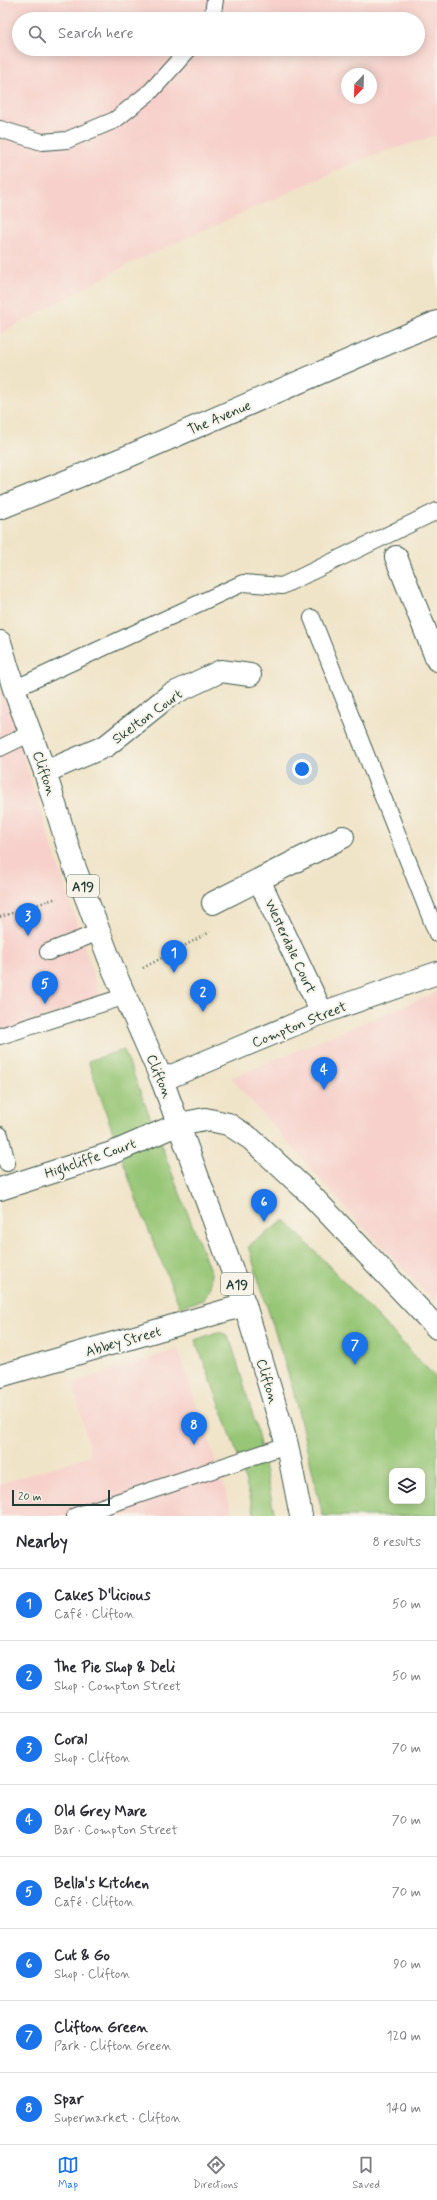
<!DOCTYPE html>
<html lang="en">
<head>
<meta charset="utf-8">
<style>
  body { margin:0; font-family:Mynerve,sans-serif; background:#f7f7f7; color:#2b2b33 }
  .controls { position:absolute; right:12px; bottom:12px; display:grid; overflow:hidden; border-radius:8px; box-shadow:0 2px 10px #0003 }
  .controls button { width:36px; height:36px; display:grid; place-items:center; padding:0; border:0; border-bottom:1px solid #e1e1e2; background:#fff; color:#2b2b33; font:20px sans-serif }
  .compass { position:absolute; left:341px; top:68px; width:36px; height:36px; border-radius:50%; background:#fff; box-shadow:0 2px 10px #0003; rotate:203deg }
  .scale { position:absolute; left:12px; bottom:10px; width:98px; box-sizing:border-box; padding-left:4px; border:2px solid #1f3d34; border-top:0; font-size:11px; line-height:14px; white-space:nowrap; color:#1f3d34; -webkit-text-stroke:3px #f7f3e8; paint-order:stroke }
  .you { position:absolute; left:302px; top:769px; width:14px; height:14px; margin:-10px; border:3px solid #fff; border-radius:50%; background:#1a73e8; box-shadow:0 0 0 6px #1a73e833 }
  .badge { display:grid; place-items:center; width:26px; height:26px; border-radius:50%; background:#1a73e8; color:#fff; font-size:13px; font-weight:700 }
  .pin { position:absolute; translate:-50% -33px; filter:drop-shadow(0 1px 2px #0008) }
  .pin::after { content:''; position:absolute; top:21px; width:14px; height:12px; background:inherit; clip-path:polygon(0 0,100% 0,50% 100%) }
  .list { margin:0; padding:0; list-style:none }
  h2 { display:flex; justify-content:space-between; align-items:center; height:52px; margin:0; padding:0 16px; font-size:17px }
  h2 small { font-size:13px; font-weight:400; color:#7c7c81 }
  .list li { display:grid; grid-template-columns:26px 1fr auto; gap:12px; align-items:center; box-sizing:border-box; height:72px; padding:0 16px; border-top:1px solid #e1e1e2 }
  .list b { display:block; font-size:15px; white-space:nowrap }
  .list p { margin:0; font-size:13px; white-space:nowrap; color:#7c7c81 }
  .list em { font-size:13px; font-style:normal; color:#7c7c81 }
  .icon { flex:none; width:22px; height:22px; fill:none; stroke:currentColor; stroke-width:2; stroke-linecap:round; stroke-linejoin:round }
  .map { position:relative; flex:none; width:437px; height:1516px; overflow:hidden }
  .search { position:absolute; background:#fff; box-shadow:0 2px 10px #0003; left:12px; right:12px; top:12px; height:44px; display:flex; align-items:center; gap:10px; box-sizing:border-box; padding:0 14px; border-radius:22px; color:#7c7c81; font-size:15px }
  .sheet { height:628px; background:#fff }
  nav { display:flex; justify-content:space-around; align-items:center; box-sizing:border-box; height:56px; border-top:1px solid #e1e1e2; background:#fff; font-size:11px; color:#7c7c81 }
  nav a { display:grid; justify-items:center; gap:2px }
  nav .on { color:#1a73e8 }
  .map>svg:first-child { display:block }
  .built { fill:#f7d0cb; fill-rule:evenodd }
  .green { fill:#97c676; stroke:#5b8255; fill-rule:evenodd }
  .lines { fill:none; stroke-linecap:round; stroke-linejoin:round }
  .service-casing { stroke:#3e564a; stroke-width:18 }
  .minor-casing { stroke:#3e564a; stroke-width:24 }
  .primary-casing { stroke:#3e564a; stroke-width:24 }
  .path { stroke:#3e564a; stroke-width:2.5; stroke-dasharray:1 3; stroke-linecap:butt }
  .service { stroke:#fff; stroke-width:16 }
  .minor { stroke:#fff; stroke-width:22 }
  .primary { stroke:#fff; stroke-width:22 }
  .labels { text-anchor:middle; stroke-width:4; stroke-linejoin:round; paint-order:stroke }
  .shield { fill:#f7f3e8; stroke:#60746a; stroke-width:1 }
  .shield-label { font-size:13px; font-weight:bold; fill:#1f3d34 }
  .street-label { font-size:14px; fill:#1f3d34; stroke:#f7f3e8 }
</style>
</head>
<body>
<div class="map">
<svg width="437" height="1516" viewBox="0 0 437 1516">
  <rect width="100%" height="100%" fill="#f7f3e8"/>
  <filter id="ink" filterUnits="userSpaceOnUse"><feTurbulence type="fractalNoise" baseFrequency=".025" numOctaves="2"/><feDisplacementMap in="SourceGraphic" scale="8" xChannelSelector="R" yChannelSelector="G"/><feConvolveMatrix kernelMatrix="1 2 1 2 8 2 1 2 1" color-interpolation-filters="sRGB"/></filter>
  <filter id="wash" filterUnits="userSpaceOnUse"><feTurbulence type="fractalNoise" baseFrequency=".012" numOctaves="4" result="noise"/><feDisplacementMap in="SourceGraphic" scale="16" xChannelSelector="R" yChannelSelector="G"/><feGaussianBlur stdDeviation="0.9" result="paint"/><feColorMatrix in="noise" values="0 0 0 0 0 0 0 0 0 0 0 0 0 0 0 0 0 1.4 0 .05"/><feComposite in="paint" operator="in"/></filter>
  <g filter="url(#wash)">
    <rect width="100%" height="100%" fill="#f0e4c8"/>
    <path class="built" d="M 0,0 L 437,0 L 437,135 L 363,159 L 131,263 L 0,334 ZM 19,19 L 418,19 L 418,49 L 19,49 ZM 347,74 L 371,74 L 371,98 L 347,98 Z
      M 0,683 L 100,996 L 0,1034 Z
      M 437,992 L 437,1298 L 433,1301 L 349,1212 L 231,1078 Z
      M 178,1349 L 234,1516 L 0,1516 L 0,1484 L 91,1455 L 73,1383 Z"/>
    <path class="green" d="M 124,1050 L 211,1273 L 210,1288 L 203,1300 L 180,1307 L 138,1204 L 88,1061 Z
      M 285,1220 L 437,1379 L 437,1516 L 323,1516 L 292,1386 L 248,1246 ZM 392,1471 L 422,1471 L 422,1501 L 392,1501 Z
      M 217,1332 L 225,1334 L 231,1342 L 256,1426 L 275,1516 L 255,1516 C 240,1456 218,1398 195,1340 Z"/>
  </g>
  <g filter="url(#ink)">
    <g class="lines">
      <g class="service-casing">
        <path id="service" d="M 212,19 L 215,0
          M 0,129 L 42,142 L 67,140 L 115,120 L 151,91 L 189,49
          M 312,618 L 437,934
          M 14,689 L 243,583 L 282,586 L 437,511
          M 0,748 L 31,733
          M 48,952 L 99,932
          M 0,1036 L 126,996
          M 0,1135 L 7,1163
          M 75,1516 L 287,1445"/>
      </g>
      <g class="minor-casing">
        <path id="minor" d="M 0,508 L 129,456 L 437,322
          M 396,557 L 437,660
          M 45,772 L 106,746 L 170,695 L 221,671 L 250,675
          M 259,880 L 322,1013
          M 213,903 L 343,837
          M 162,1080 L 322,1013 L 437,973
          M 0,1189 L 112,1153 L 179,1124 L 205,1119 L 228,1124 L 251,1139 L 310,1194 L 437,1328
          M 0,1376 L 245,1305"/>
      </g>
      <g class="primary-casing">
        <path id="primary" d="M 0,642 L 14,689 L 45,772 L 73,863 L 114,971 L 162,1080 L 245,1305 L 287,1445 L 301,1516"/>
      </g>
      <path class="path" d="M 0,917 L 57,898
        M 143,968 L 210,932"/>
      <use href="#service" class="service"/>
      <use href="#minor" class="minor"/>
      <use href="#primary" class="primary"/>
    </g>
  </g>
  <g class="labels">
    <g class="shield">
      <rect x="67" y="875" width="32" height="22" rx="3"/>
      <rect x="221" y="1273" width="32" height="22" rx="3"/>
    </g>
    <g class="shield-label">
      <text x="83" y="891">A19</text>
      <text x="237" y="1289">A19</text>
    </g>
    <g class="street-label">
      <text transform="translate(219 417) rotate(-23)" y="5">The Avenue</text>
      <text transform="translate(147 716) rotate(-36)" y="5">Skelton Court</text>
      <text transform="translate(45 773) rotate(71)" y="5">Clifton</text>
      <text transform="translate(291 946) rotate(65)" y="5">Westerdale Court</text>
      <text transform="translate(299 1024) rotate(-22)" y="5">Compton Street</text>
      <text transform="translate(160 1076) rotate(67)" y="5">Clifton</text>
      <text transform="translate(90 1158) rotate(-19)" y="5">Highcliffe Court</text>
      <text transform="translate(123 1341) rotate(-16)" y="5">Abbey Street</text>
      <text transform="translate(268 1381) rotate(73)" y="5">Clifton</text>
    </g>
  </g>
</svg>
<div class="controls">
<button><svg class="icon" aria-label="layers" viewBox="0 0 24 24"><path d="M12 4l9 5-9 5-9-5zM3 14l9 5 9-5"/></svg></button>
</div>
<svg class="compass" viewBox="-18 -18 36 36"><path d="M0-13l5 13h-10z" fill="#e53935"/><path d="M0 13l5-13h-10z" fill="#7c7c81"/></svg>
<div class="scale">20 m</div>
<div class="you"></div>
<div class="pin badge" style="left:174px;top:973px">1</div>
<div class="pin badge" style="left:203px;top:1012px">2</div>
<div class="pin badge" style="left:28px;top:936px">3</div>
<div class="pin badge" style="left:324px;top:1090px">4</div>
<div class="pin badge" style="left:45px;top:1004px">5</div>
<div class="pin badge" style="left:264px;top:1222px">6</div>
<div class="pin badge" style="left:355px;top:1365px">7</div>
<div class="pin badge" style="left:194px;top:1445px">8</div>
<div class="search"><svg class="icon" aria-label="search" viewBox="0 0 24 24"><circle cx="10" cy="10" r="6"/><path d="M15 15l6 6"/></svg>Search here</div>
</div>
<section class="sheet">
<h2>Nearby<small>8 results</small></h2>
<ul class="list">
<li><span class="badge">1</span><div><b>Cakes D'licious</b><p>Café · Clifton</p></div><em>50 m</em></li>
<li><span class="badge">2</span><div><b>The Pie Shop &amp; Deli</b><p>Shop · Compton Street</p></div><em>50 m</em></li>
<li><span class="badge">3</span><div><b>Coral</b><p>Shop · Clifton</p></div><em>70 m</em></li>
<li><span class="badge">4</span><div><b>Old Grey Mare</b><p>Bar · Compton Street</p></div><em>70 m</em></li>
<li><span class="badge">5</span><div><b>Bella's Kitchen</b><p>Café · Clifton</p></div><em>70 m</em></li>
<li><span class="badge">6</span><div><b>Cut &amp; Go</b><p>Shop · Clifton</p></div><em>90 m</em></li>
<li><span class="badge">7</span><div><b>Clifton Green</b><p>Park · Clifton Green</p></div><em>120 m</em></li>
<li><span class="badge">8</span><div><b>Spar</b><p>Supermarket · Clifton</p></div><em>140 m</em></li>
</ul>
</section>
<nav>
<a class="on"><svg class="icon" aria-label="map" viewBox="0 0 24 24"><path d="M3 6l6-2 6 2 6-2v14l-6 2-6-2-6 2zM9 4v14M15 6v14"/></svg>Map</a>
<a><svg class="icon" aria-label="directions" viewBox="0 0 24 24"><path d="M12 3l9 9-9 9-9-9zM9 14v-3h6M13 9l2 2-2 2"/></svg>Directions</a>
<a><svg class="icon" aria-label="saved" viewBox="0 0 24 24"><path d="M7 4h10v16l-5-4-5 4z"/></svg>Saved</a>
</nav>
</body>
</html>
